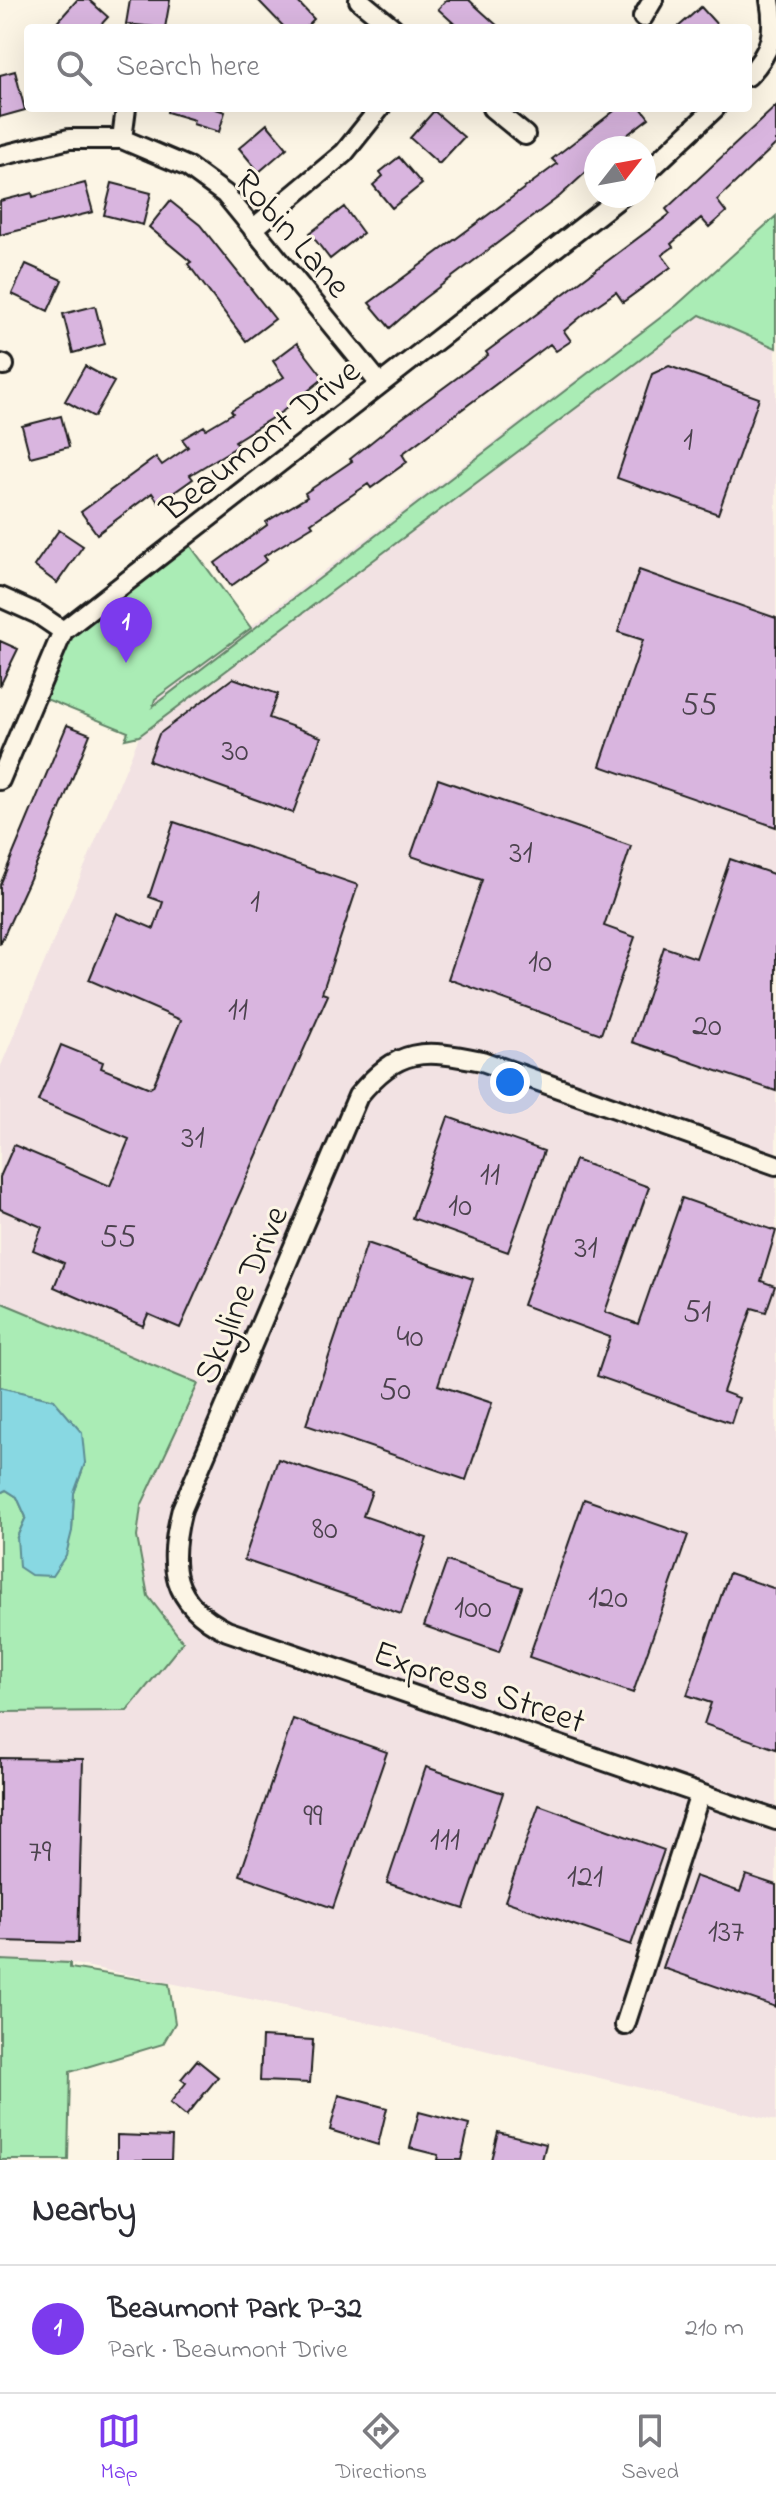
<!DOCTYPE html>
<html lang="en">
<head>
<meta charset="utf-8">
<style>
  body { margin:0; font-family:"Indie Flower",sans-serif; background:#f7f7f7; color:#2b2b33 }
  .compass { position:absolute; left:584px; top:136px; width:72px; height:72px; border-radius:50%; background:#fff; box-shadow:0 8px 32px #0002; rotate:59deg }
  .you { position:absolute; left:510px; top:1082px; width:28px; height:28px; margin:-20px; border:6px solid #fff; border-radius:50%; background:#1a73e8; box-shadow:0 0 0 12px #1a73e833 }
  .badge { display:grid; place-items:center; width:52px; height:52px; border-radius:50%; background:#7c3aed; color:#fff; font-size:26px; font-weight:700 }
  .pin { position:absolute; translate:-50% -66px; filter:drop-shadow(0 2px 4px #0008) }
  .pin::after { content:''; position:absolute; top:42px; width:28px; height:24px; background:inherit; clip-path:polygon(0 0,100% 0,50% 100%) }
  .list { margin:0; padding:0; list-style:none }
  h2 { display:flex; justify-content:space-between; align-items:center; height:104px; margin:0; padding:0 32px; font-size:34px }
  h2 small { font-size:26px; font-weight:400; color:#7c7c81 }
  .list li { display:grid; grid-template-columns:52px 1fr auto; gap:24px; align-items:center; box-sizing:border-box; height:128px; padding:0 32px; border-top:2px solid #e1e1e2 }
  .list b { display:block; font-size:30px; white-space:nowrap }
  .list p { margin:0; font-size:26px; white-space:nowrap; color:#7c7c81 }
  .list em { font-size:26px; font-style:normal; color:#7c7c81 }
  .icon { flex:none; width:44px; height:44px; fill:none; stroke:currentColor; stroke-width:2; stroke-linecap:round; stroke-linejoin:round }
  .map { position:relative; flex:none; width:776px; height:2160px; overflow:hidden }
  .search { position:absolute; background:#fff; box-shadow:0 8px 32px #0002; left:24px; right:24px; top:24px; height:88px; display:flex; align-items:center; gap:20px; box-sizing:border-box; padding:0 28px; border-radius:8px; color:#7c7c81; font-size:30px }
  .sheet { height:232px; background:#fff }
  nav { display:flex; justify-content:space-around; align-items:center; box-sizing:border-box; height:112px; border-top:2px solid #e1e1e2; background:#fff; font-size:22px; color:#7c7c81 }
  nav a { display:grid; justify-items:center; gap:4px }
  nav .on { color:#7c3aed }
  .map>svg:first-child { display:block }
  .built { fill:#f2e2e3 }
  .green { fill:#aaecb5; stroke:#638468; stroke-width:2 }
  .water { fill:#88d8e2; stroke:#5d8d93; stroke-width:2 }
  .building { fill:#d9b5df; stroke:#1c1c1c; stroke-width:2 }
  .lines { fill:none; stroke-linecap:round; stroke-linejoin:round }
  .street-casing { stroke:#1c1c1c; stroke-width:24 }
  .street { stroke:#fcf5e5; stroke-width:18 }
  .labels { text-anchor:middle; stroke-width:6; stroke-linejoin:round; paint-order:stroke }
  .number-label { font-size:32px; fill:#4b424d }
  .street-label { font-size:36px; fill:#1c1c1c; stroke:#fcf5e5 }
</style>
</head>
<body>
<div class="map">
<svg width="776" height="2160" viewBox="0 0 776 2160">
  <rect width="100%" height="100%" fill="#fcf5e5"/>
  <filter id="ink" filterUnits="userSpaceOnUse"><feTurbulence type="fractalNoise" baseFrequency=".0125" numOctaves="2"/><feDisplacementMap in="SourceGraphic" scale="16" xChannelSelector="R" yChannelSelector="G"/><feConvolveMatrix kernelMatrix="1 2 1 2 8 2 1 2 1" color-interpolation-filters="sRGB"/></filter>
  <g filter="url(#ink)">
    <path class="built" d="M 776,228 L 776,2121 L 390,2027 L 70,1963 L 0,1966 L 0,1068 L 155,699 Z"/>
    <path class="green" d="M 776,216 L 776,348 L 700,315 L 139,736 L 125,739 L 128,732 L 36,695 L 63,631 L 184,537 L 251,628 L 155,699 L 153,706 L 677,305 Z
      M 0,1302 L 198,1384 L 141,1506 L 137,1537 L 148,1596 L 183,1642 L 127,1711 L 0,1712 L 0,1493 L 6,1490 L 17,1497 L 26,1517 L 17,1537 L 72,1531 L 74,1493 L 85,1463 L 54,1400 L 0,1387 Z
      M 0,1960 L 70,1963 L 70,1968 L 169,1984 L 175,2023 L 163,2044 L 70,2072 L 68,2160 L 0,2160 Z"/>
    <path class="water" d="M 0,1387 L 54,1400 L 82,1433 L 85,1463 L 74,1493 L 72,1531 L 66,1555 L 52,1576 L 31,1575 L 19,1567 L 17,1537 L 26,1517 L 17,1497 L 6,1490 L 0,1493 Z"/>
    <path class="building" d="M 77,0 L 89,0 L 108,17 L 98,28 L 52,28 Z
      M 130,0 L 170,0 L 165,28 L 126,24 Z
      M 258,0 L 296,0 L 314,19 L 305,28 L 285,28 Z
      M 446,0 L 469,0 L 500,28 L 459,28 L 438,9 Z
      M 701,7 L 720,28 L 677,28 Z
      M 15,71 L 25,110 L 0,117 L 0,75 Z
      M 776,106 L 776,144 L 717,200 L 726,212 L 709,227 L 701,218 L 671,244 L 673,247 L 662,255 L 671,267 L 623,302 L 616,292 L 583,315 L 564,331 L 571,341 L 556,351 L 550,344 L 402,454 L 407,462 L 371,488 L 368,484 L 311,523 L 313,526 L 264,556 L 267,560 L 231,586 L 215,563 L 267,525 L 266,522 L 307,497 L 305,493 L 352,461 L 350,459 L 394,424 L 488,355 L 486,352 L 670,214 L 666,209 Z
      M 168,108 L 213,108 L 225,112 L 219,132 L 193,124 L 194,120 L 167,112 Z
      M 618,108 L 641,108 L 649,118 L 610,148 L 596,148 L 596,163 L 560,196 L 423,299 L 390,328 L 369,303 L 557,164 L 552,159 Z
      M 434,111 L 464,137 L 439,164 L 410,138 Z
      M 267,124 L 287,148 L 259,172 L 239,148 Z
      M 399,157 L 422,184 L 392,208 L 373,185 L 383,176 L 380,172 Z
      M 85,183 L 93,212 L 0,235 L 0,201 L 32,193 L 33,197 Z
      M 112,183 L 151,193 L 143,225 L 104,215 Z
      M 170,201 L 200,225 L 275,319 L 246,341 L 188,264 L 191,262 L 149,227 Z
      M 344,207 L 363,233 L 330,259 L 310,233 Z
      M 26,264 L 62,280 L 48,311 L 12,294 Z
      M 95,306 L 105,344 L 73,353 L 63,314 Z
      M 297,343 L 324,378 L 283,411 L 235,441 L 238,446 L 190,475 L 193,479 L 159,503 L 152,493 L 97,534 L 81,512 L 156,457 L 162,465 L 188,447 L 182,439 L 204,426 L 206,429 L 233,413 L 231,410 L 284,377 L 273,361 Z
      M 85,366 L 114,382 L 94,417 L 65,401 Z
      M 669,366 L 759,398 L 718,514 L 617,478 L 652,374 Z
      M 61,416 L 69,447 L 30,457 L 22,426 Z
      M 59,530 L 83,546 L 57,583 L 34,566 Z
      M 639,570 L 776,618 L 776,827 L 600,766 L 643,640 L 618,632 Z
      M 0,641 L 18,649 L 0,686 Z
      M 233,678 L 278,694 L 269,718 L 321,737 L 293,813 L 149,761 L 159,734 Z
      M 67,725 L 90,734 L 48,839 L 0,944 L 0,885 Z
      M 438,779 L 631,846 L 604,926 L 635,937 L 601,1034 L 448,979 L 482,880 L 411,856 Z
      M 174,822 L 358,885 L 322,993 L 328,995 L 180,1328 L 148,1314 L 143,1326 L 54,1287 L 64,1263 L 33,1250 L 42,1227 L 0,1209 L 0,1177 L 14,1145 L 110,1186 L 129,1139 L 38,1101 L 61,1045 L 103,1062 L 101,1068 L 150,1088 L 153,1086 L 181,1020 L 89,980 L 117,913 L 154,929 L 163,902 L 149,897 Z
      M 730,859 L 776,875 L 776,1091 L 632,1042 L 664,947 L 696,958 Z
      M 448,1117 L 544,1151 L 508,1252 L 412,1218 Z
      M 575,1160 L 649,1187 L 605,1312 L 638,1324 L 682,1198 L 776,1231 L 761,1281 L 775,1286 L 766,1312 L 752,1308 L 723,1392 L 739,1398 L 731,1423 L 597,1376 L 610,1337 L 523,1305 Z
      M 367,1243 L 473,1279 L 438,1385 L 492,1403 L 466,1480 L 306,1425 Z
      M 278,1459 L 372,1491 L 363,1516 L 427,1538 L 401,1614 L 244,1560 Z
      M 584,1499 L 688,1535 L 633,1693 L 529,1657 Z
      M 447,1561 L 522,1587 L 499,1652 L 424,1626 Z
      M 729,1573 L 776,1589 L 776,1749 L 704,1724 L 711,1703 L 687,1695 Z
      M 293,1719 L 387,1752 L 333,1908 L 240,1875 Z
      M 0,1758 L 83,1759 L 78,1943 L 0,1941 Z
      M 426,1767 L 503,1793 L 464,1909 L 387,1883 Z
      M 539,1805 L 664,1850 L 631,1945 L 505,1901 Z
      M 746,1875 L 776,1885 L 776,2007 L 663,1968 L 695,1876 L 740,1892 Z
      M 262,2037 L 313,2040 L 310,2083 L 260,2081 Z
      M 197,2060 L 218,2077 L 186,2116 L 170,2103 L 186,2083 L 181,2079 Z
      M 339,2095 L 387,2108 L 378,2145 L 330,2130 Z
      M 419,2112 L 469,2125 L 461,2160 L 437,2160 L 438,2155 L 410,2148 Z
      M 498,2132 L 546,2144 L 542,2160 L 491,2160 Z
      M 117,2135 L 172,2137 L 171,2160 L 117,2160 Z"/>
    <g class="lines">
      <g class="street-casing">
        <path id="street" d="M 359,0 L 393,28
          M 643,17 L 653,0
          M 748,76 C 771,52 776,33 770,0
          M 492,108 L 525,135
          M 122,139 L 126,108
          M 0,156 L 69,139 L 122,139 L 188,167 L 225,194 L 380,384
          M 644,175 L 715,108
          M 253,229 L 344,153 L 380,108
          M 0,364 L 4,365
          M 0,597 L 38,614 L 63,631
          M 0,780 L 63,631 L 622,196
          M 776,1165 L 482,1061 C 422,1049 399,1047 358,1096 L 182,1509 C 168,1565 170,1603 227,1631 L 776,1820
          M 625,2025 L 700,1794"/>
      </g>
      <use href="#street" class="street"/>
    </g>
  </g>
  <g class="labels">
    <g class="number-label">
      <text x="688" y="449">1</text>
      <text x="699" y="714">55</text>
      <text x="235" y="760">30</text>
      <text x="521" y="862">31</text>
      <text x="255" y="911">1</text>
      <text x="540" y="971">10</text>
      <text x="238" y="1019">11</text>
      <text x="707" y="1035">20</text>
      <text x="193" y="1147">31</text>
      <text x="490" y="1184">11</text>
      <text x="460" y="1215">10</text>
      <text x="118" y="1246">55</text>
      <text x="586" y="1257">31</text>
      <text x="697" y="1321">51</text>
      <text x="410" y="1346">40</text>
      <text x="395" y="1399">50</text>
      <text x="325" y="1538">80</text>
      <text x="608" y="1607">120</text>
      <text x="473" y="1617">100</text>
      <text x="313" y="1825">99</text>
      <text x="445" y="1849">111</text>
      <text x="40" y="1861">79</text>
      <text x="585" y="1886">121</text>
      <text x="726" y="1941">137</text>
    </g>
    <g class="street-label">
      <text transform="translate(294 232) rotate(49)" y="13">Robin Lane</text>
      <text transform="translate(259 438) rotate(-38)" y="13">Beaumont Drive</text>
      <text transform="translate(239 1294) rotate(-67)" y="13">Skyline Drive</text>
      <text transform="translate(480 1685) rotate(19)" y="13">Express Street</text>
    </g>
  </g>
</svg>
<svg class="compass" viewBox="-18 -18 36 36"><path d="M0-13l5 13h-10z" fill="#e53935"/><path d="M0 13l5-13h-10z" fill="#7c7c81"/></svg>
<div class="you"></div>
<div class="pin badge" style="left:126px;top:663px">1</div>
<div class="search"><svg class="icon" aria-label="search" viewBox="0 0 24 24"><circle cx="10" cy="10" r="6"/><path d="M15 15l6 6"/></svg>Search here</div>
</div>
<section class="sheet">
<h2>Nearby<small></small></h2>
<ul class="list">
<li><span class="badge">1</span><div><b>Beaumont Park P-32</b><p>Park · Beaumont Drive</p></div><em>210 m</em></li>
</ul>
</section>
<nav>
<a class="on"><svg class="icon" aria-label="map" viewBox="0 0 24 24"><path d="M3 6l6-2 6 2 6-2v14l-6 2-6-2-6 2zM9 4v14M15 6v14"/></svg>Map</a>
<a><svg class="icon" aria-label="directions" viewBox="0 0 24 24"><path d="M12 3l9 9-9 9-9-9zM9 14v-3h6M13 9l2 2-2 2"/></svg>Directions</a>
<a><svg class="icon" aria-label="saved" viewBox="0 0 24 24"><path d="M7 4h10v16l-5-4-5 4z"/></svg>Saved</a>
</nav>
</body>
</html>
